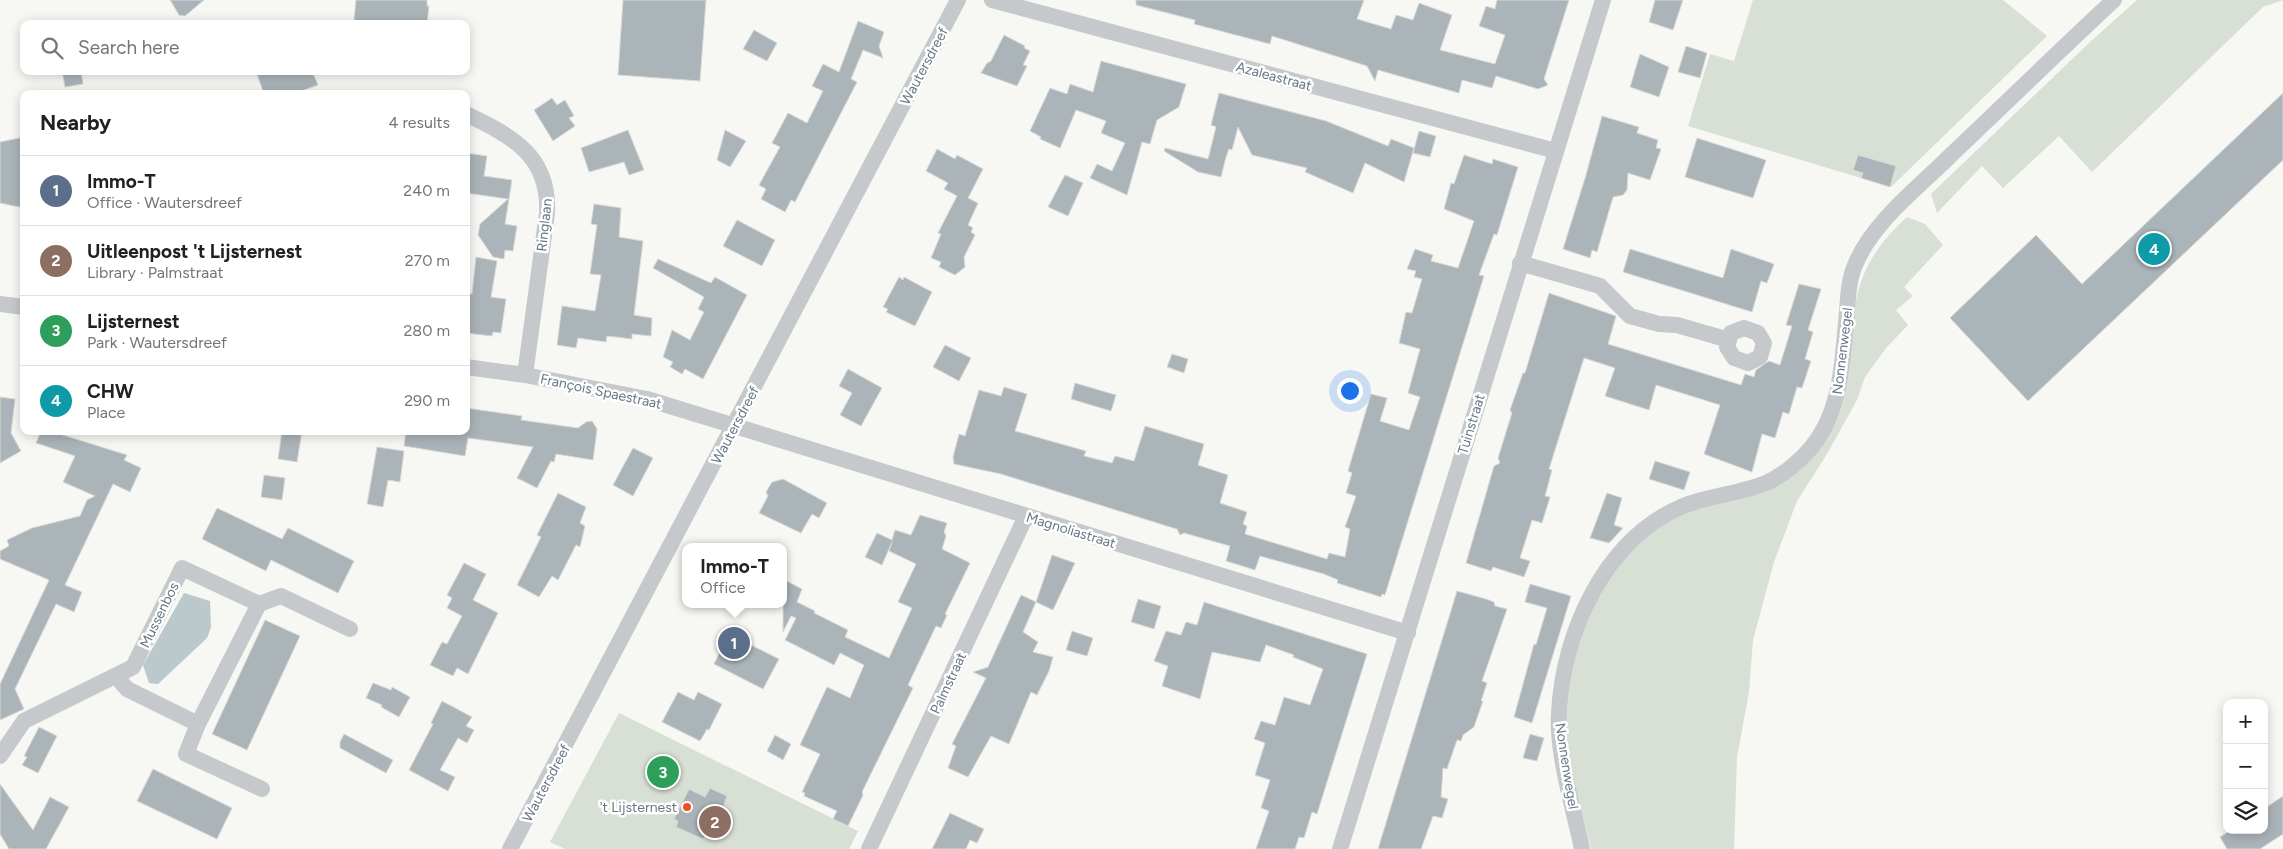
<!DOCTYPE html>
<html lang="en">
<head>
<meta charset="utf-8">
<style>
  body { margin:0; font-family:Figtree,sans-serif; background:#f6f6f6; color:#202124 }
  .controls { position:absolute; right:15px; bottom:15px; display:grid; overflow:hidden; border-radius:10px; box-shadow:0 2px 12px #0003 }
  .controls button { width:45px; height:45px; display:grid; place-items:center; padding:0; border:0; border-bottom:1px solid #e0e0e0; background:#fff; color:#202124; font:25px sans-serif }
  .you { position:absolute; left:1349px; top:390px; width:18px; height:18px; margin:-12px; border:4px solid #fff; border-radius:50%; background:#1a73e8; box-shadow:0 0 0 8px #1a73e833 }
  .badge { display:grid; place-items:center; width:32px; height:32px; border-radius:50%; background:#0f766e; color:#fff; font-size:16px; font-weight:700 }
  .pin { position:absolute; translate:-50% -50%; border:2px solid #fff; box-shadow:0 1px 5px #0006 }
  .popup { position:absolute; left:682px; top:543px; width:105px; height:65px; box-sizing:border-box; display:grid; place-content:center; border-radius:10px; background:#fff; filter:drop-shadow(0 1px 4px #0005); font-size:16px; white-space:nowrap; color:#757577 }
  .popup b { font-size:19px; color:#202124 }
  .popup::after { content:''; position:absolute; left:50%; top:100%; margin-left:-10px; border:10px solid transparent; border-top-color:#fff }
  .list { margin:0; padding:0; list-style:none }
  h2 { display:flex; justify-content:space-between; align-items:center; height:65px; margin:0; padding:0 20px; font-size:21px }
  h2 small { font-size:16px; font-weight:400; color:#757577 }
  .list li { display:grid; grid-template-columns:32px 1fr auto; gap:15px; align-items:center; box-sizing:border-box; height:70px; padding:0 20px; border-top:1px solid #e0e0e0 }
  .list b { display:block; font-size:19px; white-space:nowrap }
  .list p { margin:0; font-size:16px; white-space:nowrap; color:#757577 }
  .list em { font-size:16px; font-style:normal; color:#757577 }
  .icon { flex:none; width:28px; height:28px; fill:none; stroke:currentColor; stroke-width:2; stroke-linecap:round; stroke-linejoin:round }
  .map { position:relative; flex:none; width:2283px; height:849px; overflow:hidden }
  .search { position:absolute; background:#fff; box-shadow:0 2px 12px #0003; left:20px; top:20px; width:450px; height:55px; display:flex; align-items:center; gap:12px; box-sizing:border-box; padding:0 18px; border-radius:10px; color:#757577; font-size:19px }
  .panel { position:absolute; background:#fff; box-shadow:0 2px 12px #0003; left:20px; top:90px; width:450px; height:345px; border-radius:10px }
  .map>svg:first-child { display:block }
  .green { fill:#d8dfd5 }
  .water { fill:#bbc8cc }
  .building { fill:#abb4b9; stroke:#d9d9d6 }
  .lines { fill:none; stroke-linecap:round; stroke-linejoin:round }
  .street { stroke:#c5c9cc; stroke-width:16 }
  .poi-dot { fill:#ec521f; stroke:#fff; stroke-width:2 }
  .labels { text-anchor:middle; stroke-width:5; stroke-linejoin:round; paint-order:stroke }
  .street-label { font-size:14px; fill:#657787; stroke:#fff }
  .poi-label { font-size:14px; fill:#657787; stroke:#fff; text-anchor:end }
</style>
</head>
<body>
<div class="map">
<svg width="2283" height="849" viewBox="0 0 2283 849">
  <rect width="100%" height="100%" fill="#f7f7f4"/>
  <path class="green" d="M 1753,0 L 2003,0 L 2047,36 L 1891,187 L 1688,126 L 1710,54 L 1734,61 Z
    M 2137,0 L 2283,0 L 2263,7 L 2092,172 L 2059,136 L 2003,188 L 1982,166 L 1937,213 L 1931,194 L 2089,43 Z
    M 1907,217 L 1925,224 L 1943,245 L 1904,287 L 1913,296 L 1896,310 L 1908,325 L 1886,348 L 1865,377 L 1857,400 L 1827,454 L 1797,501 L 1774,562 L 1753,640 L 1749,692 L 1737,757 L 1734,849 L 1591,849 C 1581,806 1566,761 1567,716 C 1568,695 1571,670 1577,650 C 1593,597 1633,530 1687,511 C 1744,491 1794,492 1829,435 C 1857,392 1845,339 1858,292 C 1866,261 1884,238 1907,217 Z
    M 619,713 L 858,831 L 849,849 L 565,849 L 550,842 Z"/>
  <path class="water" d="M 184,593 L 210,601 L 211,627 L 207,638 L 158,684 L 149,683 L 143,665 Z"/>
  <path class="building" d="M 170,0 L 204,0 L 185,16 L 179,15 Z
    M 356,0 L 427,0 L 427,6 L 429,6 L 427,24 L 376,24 L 354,20 Z
    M 623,0 L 706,0 L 700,81 L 618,75 Z
    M 1136,0 L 1364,0 L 1357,19 L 1391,29 L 1396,15 L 1413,20 L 1419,3 L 1452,15 L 1440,50 L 1495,64 L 1505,35 L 1479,26 L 1486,6 L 1495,9 L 1497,0 L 1569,0 L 1544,79 L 1548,85 L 1538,89 L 1496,76 L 1492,88 L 1462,80 L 1459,93 L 1378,70 L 1375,81 L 1367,66 L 1272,36 L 1270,44 L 1194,24 L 1195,20 L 1136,5 Z
    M 1655,0 L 1683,0 L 1673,30 L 1649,22 Z
    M 858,21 L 884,32 L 879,46 L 883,58 L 863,50 L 851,79 L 857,82 L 795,202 L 791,200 L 785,212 L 761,199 L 766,189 L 759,185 L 780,147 L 772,143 L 788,113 L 807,123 L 823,91 L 812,86 L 823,64 L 839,72 Z
    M 754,30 L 777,43 L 767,61 L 743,49 Z
    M 1004,35 L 1025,46 L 1024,48 L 1030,51 L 1023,65 L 1027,66 L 1017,86 L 981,73 L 987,63 L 991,61 Z
    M 1686,46 L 1707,53 L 1700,78 L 1678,72 Z
    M 1640,54 L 1669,67 L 1659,97 L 1630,87 Z
    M 1101,61 L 1186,84 L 1179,107 L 1157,120 L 1150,144 L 1142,142 L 1127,195 L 1090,178 L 1097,164 L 1112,171 L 1125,143 L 1101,133 L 1106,121 L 1076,110 L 1060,148 L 1040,139 L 1041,137 L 1030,131 L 1050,88 L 1067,94 L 1070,84 L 1093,92 Z
    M 62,71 L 81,71 L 83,84 L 65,87 Z
    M 265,71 L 312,71 L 318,85 L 293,94 L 264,94 L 257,74 Z
    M 1219,93 L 1326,121 L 1388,146 L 1391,139 L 1414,148 L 1404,182 L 1365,163 L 1353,193 L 1305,172 L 1307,168 L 1252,155 L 1238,127 L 1232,150 L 1229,149 L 1226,157 L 1221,177 L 1198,172 L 1164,151 L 1165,148 L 1208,159 L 1216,127 L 1211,125 Z
    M 2283,93 L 2283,160 L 2028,401 L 1950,318 L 2036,235 L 2082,284 Z
    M 552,98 L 557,105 L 565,100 L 574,116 L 569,118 L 575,126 L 553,141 L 534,110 Z
    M 1602,116 L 1639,127 L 1637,133 L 1658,140 L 1656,148 L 1661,149 L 1650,180 L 1628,173 L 1627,190 L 1623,195 L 1613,197 L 1597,252 L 1592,250 L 1590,258 L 1563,249 L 1586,175 Z
    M 628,130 L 644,170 L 629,175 L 624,162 L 589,172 L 581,148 Z
    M 725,130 L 746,141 L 730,167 L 717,160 Z
    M 1419,131 L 1436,136 L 1430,157 L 1413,153 Z
    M 24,137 L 24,208 L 0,203 L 0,142 Z
    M 1697,138 L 1766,160 L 1753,198 L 1685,177 Z
    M 937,149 L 955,159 L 957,155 L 983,169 L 968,198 L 978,203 L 968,225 L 973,228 L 971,232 L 975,235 L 964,257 L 965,267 L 955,275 L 939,267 L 941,262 L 931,258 L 941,234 L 938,233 L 957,196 L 944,189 L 948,183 L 926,171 Z
    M 466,153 L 487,156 L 484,176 L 512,180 L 505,224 L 517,226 L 513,251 L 505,250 L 504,259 L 493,257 L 478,235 L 480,224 L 508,199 L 466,193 Z
    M 1464,155 L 1492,164 L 1493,159 L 1518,167 L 1497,235 L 1494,234 L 1479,275 L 1484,276 L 1385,595 L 1382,594 L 1381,597 L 1337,583 L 1338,580 L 1324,574 L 1260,556 L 1255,570 L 1226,561 L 1230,546 L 1184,533 L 1180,535 L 1177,529 L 1170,527 L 1001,474 L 954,464 L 953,457 L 959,434 L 965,436 L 979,390 L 1001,396 L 1004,387 L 1027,394 L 1015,431 L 1086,451 L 1084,456 L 1112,463 L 1115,456 L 1134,461 L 1145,426 L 1204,444 L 1198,465 L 1228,475 L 1220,503 L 1247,512 L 1243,524 L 1247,526 L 1245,534 L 1327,559 L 1329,553 L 1345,557 L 1350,529 L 1345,527 L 1356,496 L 1346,493 L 1352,473 L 1348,471 L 1371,394 L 1387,398 L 1380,421 L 1409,430 L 1420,397 L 1408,393 L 1420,349 L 1399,343 L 1406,312 L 1412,313 L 1422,279 L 1414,277 L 1416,271 L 1407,269 L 1415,249 L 1433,255 L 1431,261 L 1458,268 L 1474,221 L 1444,209 L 1451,183 L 1454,184 Z
    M 1858,155 L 1896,166 L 1890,187 L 1861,178 L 1863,173 L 1853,170 Z
    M 1065,175 L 1083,183 L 1068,216 L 1048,207 Z
    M 594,204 L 621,208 L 619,237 L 643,241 L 634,315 L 652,318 L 651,336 L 632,334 L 632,339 L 607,336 L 606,342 L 578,338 L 576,348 L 557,345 L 562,306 L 595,311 L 601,275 L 590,274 L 597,225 L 591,224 Z
    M 737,220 L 775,240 L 762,266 L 723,246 Z
    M 1630,249 L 1723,278 L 1731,249 L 1774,264 L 1767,283 L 1761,281 L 1752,312 L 1623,272 Z
    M 476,257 L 497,261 L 491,297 L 506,299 L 501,333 L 493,332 L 492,336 L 466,333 L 466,293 L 472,294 Z
    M 658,259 L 711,283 L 715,277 L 747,295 L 703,379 L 685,369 L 682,374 L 670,367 L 673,362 L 663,357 L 672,330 L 690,340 L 704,312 L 698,309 L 704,297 L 653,268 Z
    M 899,277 L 903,280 L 904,277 L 932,292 L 915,326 L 886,312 L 888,309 L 883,307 Z
    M 1799,284 L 1821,289 L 1808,330 L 1813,332 L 1805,359 L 1811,361 L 1802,388 L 1797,387 L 1789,414 L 1783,412 L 1775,438 L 1762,434 L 1752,472 L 1704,454 L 1720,405 L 1656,385 L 1649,410 L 1605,396 L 1615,368 L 1584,358 L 1549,469 L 1552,470 L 1545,496 L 1550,497 L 1542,523 L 1532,520 L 1520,558 L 1530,561 L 1524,577 L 1493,567 L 1491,571 L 1466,563 L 1494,466 L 1500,463 L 1498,458 L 1512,413 L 1510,410 L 1523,373 L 1525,373 L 1549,293 L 1616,316 L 1608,344 L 1741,385 L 1745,374 L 1754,377 L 1756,370 L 1769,361 L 1780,365 L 1792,326 L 1786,325 Z
    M 945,345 L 971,358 L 959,381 L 933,367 Z
    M 1172,354 L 1188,359 L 1184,373 L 1167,367 Z
    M 848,369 L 882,388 L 861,426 L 840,415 L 852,393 L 839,386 Z
    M 1075,383 L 1116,395 L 1111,411 L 1071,399 Z
    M 0,397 L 15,399 L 11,433 L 21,451 L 0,463 Z
    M 466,408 L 522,416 L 521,420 L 578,428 L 586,422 L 592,421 L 597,429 L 593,460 L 556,454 L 554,462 L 551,461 L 537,488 L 517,478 L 533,447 L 468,438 L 465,456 L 404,446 L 406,431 L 466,431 Z
    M 41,431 L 50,431 L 127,455 L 124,460 L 141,468 L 130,492 L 113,484 L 65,585 L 82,592 L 74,612 L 56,604 L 15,689 L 24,709 L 0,720 L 0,684 L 49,580 L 0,559 L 0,551 L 9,546 L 7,540 L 32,528 L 80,516 L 87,500 L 95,496 L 63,482 L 75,456 L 36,443 Z
    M 282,431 L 302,431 L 297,462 L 278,459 Z
    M 377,447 L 404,451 L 400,482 L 388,480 L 383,507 L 367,504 Z
    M 633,448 L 653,458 L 633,496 L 613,485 Z
    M 1655,461 L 1690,472 L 1684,490 L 1649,479 Z
    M 264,475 L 285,478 L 282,500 L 261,497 Z
    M 783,479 L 827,503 L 819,518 L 812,514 L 801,533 L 759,513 L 768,496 L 766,492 L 772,482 Z
    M 558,493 L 586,507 L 580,523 L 585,526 L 580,547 L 576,545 L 558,580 L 552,576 L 539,597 L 517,585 L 541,537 L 537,535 Z
    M 1607,493 L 1622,498 L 1614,525 L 1623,528 L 1609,543 L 1590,538 Z
    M 217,508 L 282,539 L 288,528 L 354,561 L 338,593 L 271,560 L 266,571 L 202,539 Z
    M 920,515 L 947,523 L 944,532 L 946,536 L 942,549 L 970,563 L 945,614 L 947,615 L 941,628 L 936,626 L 908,685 L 913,688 L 862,792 L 863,795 L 848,826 L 833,819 L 837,811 L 804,796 L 805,793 L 802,792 L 820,754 L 800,745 L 827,687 L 850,698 L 864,665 L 840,653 L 834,665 L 785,640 L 796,618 L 791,616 L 783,632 L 783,579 L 802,589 L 797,602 L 815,611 L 814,613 L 848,630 L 845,637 L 889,658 L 912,608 L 898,602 L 916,564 L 889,551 L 892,542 L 882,565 L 865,557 L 877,533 L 892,540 L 895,530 L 911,535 Z
    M 1052,555 L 1075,563 L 1053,610 L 1036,602 Z
    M 464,563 L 486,574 L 473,600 L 498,613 L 468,674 L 457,668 L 453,676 L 430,665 L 442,642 L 447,644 L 462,616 L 447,608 L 452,598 L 447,595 Z
    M 1530,584 L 1571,596 L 1532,723 L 1514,717 L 1534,644 L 1536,645 L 1547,608 L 1525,602 Z
    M 1457,591 L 1486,599 L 1494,602 L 1495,606 L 1507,609 L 1482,681 L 1487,683 L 1481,701 L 1483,701 L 1474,727 L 1463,735 L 1461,741 L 1457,740 L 1447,769 L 1443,768 L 1441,797 L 1448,799 L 1442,818 L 1433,816 L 1421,849 L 1378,849 Z
    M 1021,595 L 1036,602 L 1023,632 L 1038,642 L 1033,652 L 1053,657 L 1049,671 L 1037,695 L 1031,692 L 1009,744 L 991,736 L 968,777 L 948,768 L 956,746 L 952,744 L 986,678 L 973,672 L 988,667 Z
    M 1138,599 L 1161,606 L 1154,629 L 1131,622 Z
    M 1204,602 L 1367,654 L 1317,814 L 1312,812 L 1304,838 L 1299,837 L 1295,849 L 1256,849 L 1269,811 L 1261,808 L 1270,780 L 1255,775 L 1265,743 L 1254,739 L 1261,721 L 1275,725 L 1284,697 L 1310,705 L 1323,669 L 1293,657 L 1294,655 L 1266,645 L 1260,662 L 1212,652 L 1200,699 L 1162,686 L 1168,666 L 1154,661 L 1166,631 L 1181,635 L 1186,622 L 1197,625 Z
    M 265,620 L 300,636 L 247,750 L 212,734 Z
    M 1072,631 L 1093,638 L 1087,656 L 1066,650 Z
    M 729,634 L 779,659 L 763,689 L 714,664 Z
    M 373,683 L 391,690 L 392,687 L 410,697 L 399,717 L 381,707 L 382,705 L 366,698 Z
    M 678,692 L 694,700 L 698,692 L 722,704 L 709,730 L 707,729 L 700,741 L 662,722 Z
    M 442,701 L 472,717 L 466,726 L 474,730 L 467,743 L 458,738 L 440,770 L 455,777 L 448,791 L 409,770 L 433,724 L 431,723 Z
    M 39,727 L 57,736 L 38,773 L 22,765 L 27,757 L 24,756 Z
    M 344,734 L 393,760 L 386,773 L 340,748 L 340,742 Z
    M 1530,734 L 1544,738 L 1537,761 L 1523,758 Z
    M 775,735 L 791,744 L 783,760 L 767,751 Z
    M 153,769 L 232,808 L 217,839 L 137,801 Z
    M 0,784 L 33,830 L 50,797 L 69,807 L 46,849 L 9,849 L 0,834 Z
    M 710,788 L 727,796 L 723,808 L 729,811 L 715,838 L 705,836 L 703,839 L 676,827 L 678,821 L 674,819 L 689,789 L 705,797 Z
    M 2283,796 L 2283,834 L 2260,849 L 2227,849 L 2220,837 L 2231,830 L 2264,830 L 2264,809 Z
    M 950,813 L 984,829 L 977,843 L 970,840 L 966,849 L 932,849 Z"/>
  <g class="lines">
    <path class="street" d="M 992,0 L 1556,151
      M 466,114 C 512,136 550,156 547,213 L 525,375
      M 1520,263 L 1600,286 L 1630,316 L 1659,324 L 1677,325 L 1729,340 L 1727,347 L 1734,358 L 1748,363 L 1760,357 L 1764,343 L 1758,333 L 1744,328 L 1731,333 L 1729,340
      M 0,304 L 24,307
      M 466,367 L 525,375 L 647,399 L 1408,633
      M 259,604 L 281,596 L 350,629
      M 116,676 L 127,689 L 198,724
      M 0,756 L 24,721 L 133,667 L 182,568 L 259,604 L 198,724 L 186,754 L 262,789
      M 510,849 L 958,0
      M 869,849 L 1026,516
      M 1340,849 L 1603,0
      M 1582,849 C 1574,810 1556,752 1559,713 C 1563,632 1605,539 1683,506 C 1710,495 1741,494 1768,482 C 1783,475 1800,461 1811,448 C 1843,409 1842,359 1847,312 C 1848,296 1849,277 1856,263 C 1873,222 1919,187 1950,156 C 2005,104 2059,51 2114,0"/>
  </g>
  <circle class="poi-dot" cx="687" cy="807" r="5"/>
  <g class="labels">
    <g class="street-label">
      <text transform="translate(924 66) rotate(-62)" y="5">Wautersdreef</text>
      <text transform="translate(1274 76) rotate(15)" y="5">Azaleastraat</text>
      <text transform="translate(544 225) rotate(-84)" y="5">Ringlaan</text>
      <text transform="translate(1842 351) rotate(-83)" y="5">Nonnenwegel</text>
      <text transform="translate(601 391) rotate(12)" y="5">François Spaestraat</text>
      <text transform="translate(1471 424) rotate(-73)" y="5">Tuinstraat</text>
      <text transform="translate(735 425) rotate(-62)" y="5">Wautersdreef</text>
      <text transform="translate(1071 530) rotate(17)" y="5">Magnoliastraat</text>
      <text transform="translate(159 615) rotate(-64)" y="5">Mussenbos</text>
      <text transform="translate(948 683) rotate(-65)" y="5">Palmstraat</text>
      <text transform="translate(1567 766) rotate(81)" y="5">Nonnenwegel</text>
      <text transform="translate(546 783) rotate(-62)" y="5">Wautersdreef</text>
    </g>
    <g class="poi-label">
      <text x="677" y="812">'t Lijsternest</text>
    </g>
  </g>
</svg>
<div class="controls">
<button>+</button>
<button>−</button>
<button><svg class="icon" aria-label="layers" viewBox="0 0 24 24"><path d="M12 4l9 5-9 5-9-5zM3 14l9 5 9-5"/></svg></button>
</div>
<div class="you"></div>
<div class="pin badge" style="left:734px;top:643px;background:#5c6f8a">1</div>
<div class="popup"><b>Immo-T</b>Office</div>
<div class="pin badge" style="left:715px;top:822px;background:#8d6e63">2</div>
<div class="pin badge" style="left:663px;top:772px;background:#2e9e5b">3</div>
<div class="pin badge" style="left:2154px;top:249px;background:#0f9aa8">4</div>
<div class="search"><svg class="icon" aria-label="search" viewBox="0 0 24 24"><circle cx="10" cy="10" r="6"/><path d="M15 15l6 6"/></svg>Search here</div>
<section class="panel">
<h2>Nearby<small>4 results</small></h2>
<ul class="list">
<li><span class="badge" style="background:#5c6f8a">1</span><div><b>Immo-T</b><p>Office · Wautersdreef</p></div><em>240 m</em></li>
<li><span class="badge" style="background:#8d6e63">2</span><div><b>Uitleenpost 't Lijsternest</b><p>Library · Palmstraat</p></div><em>270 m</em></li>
<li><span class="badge" style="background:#2e9e5b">3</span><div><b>Lijsternest</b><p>Park · Wautersdreef</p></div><em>280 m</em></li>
<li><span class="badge" style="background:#0f9aa8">4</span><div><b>CHW</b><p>Place</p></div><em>290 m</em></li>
</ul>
</section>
</div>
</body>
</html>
